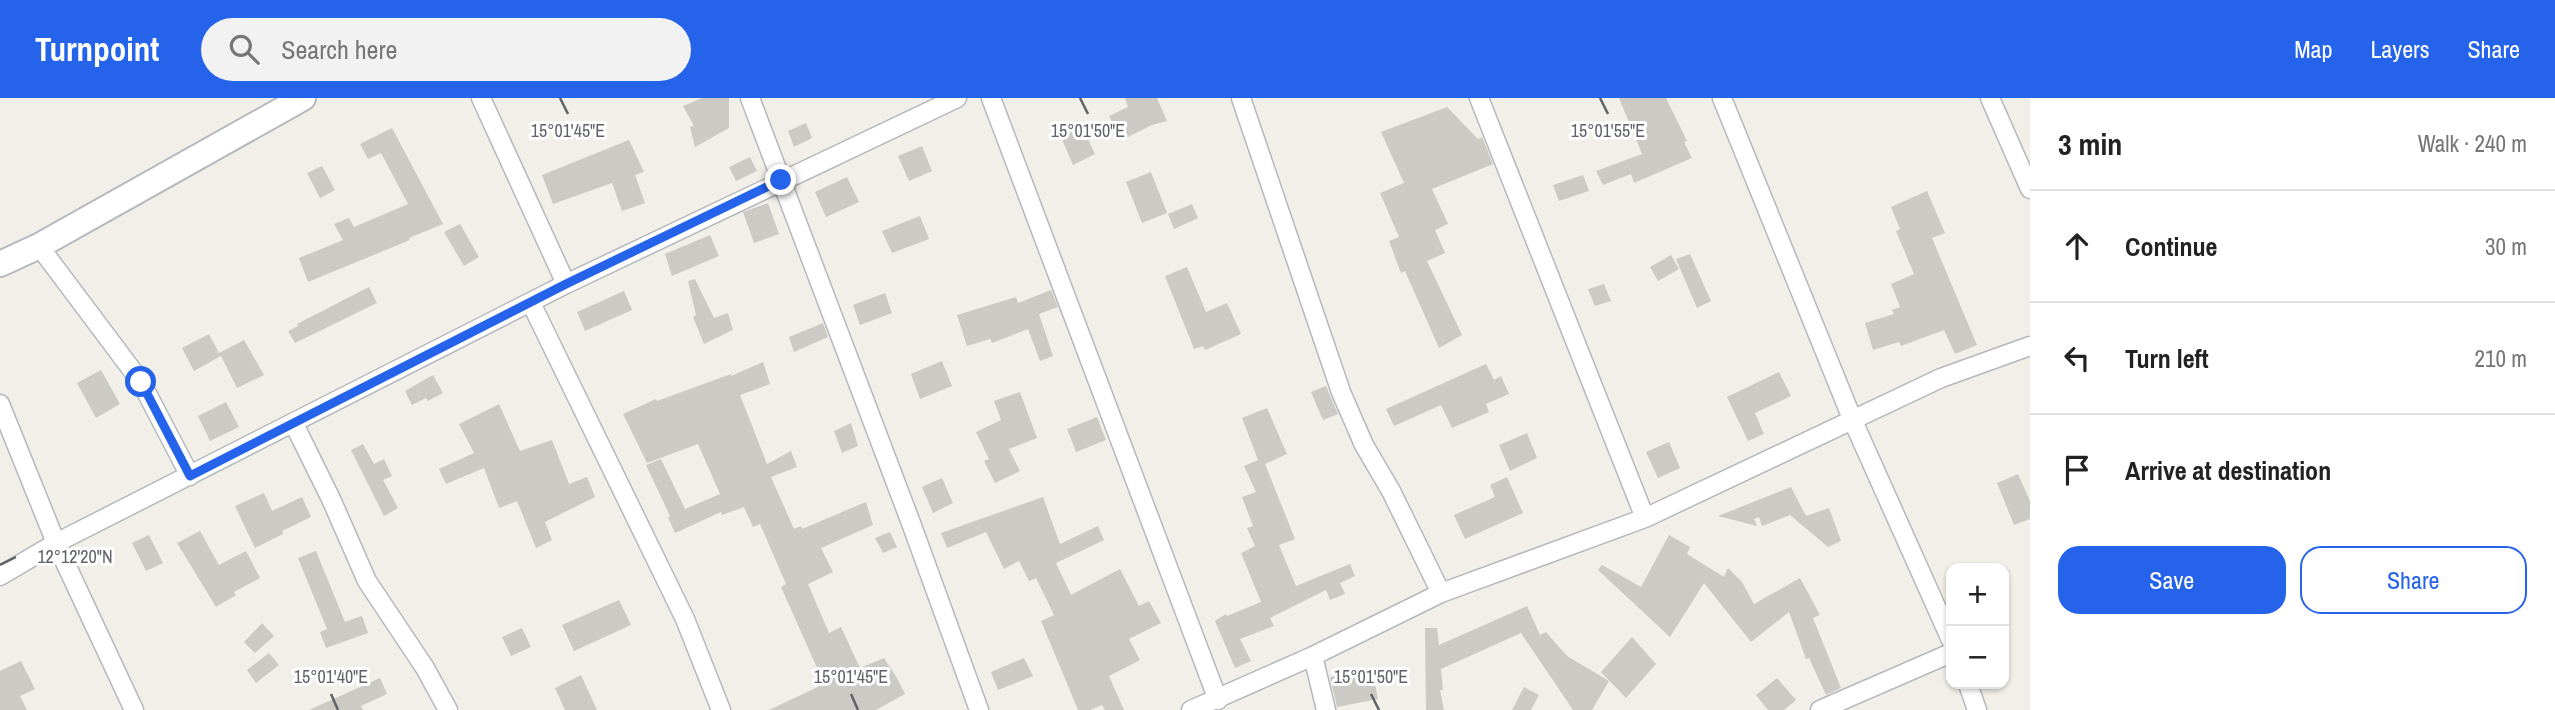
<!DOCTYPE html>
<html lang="en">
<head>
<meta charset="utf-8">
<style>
  body { margin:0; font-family:"Archivo Narrow",sans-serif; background:#f2f2f2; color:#222 }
  .controls { position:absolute; right:21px; bottom:21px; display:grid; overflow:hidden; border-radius:14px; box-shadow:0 2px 5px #0004 }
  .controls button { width:63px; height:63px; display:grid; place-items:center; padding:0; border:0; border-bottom:2px solid #e0e0e0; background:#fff; color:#222; font:35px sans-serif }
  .stop { position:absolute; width:21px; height:21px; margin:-16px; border:5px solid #2563eb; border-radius:50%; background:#fff }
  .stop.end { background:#2563eb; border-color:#fff; box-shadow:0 2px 7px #0008 }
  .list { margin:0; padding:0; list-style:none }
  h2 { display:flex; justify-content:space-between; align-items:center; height:91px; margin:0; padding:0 28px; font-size:30px }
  h2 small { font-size:23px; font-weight:400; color:#767676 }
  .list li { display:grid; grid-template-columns:46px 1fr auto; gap:21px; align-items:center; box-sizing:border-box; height:112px; padding:0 28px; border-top:2px solid #e0e0e0 }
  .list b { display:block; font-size:26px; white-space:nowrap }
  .list em { font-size:23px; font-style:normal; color:#767676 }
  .actions { display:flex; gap:14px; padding:21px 28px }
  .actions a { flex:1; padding:16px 0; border:2px solid #2563eb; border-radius:21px; text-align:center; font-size:24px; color:#2563eb }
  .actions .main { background:#2563eb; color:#fff }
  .icon { flex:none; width:38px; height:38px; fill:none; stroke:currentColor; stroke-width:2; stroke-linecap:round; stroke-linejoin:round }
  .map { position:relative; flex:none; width:2030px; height:612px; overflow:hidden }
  header { display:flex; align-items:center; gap:42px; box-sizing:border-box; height:98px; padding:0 35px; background:#2563eb; color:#fff }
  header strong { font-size:33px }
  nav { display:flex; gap:38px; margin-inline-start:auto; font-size:24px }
  .search { width:490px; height:63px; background:#f2f2f2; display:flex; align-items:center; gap:18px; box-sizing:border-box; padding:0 24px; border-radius:38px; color:#767676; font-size:26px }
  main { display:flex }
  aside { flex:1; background:#fff }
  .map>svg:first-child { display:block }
  .building { fill:#cccac5 }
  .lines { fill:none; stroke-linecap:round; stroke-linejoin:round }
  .street-casing { stroke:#b5b8bc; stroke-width:21 }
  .secondary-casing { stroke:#b6babf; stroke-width:28 }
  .street { stroke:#fff; stroke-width:18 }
  .secondary { stroke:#fff; stroke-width:24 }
  .route { stroke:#2563eb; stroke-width:9 }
  .ticks { fill:none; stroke:#5f6368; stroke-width:2.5 }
  .ticks-label { font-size:18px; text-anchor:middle; fill:#5f6368; stroke:#fff; stroke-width:6; stroke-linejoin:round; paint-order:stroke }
</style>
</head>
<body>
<header>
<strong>Turnpoint</strong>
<div class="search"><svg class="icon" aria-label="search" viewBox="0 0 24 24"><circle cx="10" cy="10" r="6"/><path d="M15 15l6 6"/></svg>Search here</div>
<nav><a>Map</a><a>Layers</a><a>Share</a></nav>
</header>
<main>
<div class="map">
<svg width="2030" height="612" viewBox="0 0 2030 612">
  <rect width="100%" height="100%" fill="#f1efe8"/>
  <path class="building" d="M 702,0 L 729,0 L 729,30 L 695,49 L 690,29 L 694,28 L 683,8 Z
    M 1125,0 L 1157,0 L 1167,23 L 1152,27 L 1122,42 L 1109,18 L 1128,9 Z
    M 1619,0 L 1666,0 L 1687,43 L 1684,44 L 1692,60 L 1634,85 L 1631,76 L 1603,87 L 1596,73 L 1642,56 Z
    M 1447,9 L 1478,41 L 1482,39 L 1493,66 L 1432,91 L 1448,126 L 1435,132 L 1445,155 L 1427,163 L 1462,237 L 1439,250 L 1405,173 L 1401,175 L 1389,143 L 1399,139 L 1380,95 L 1404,85 L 1381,34 Z
    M 806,25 L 812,40 L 794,49 L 788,33 Z
    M 1082,28 L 1095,56 L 1073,67 L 1061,39 Z
    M 392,30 L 443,126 L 409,140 L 410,142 L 308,184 L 299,160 L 343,142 L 334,126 L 349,120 L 354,129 L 408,106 L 381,55 L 368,61 L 360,46 Z
    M 629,42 L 644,74 L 635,77 L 645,105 L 622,113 L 612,85 L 553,106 L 542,77 Z
    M 922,48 L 932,73 L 909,83 L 898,58 Z
    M 750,59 L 757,73 L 736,83 L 729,69 Z
    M 322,68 L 335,92 L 320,100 L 307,75 Z
    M 1151,74 L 1167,115 L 1142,125 L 1126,84 Z
    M 1583,77 L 1589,93 L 1559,103 L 1553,87 Z
    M 847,79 L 859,104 L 826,119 L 815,94 Z
    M 1927,93 L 1945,135 L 1932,140 L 1977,247 L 1955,256 L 1944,232 L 1901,248 L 1899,244 L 1873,252 L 1865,225 L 1894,216 L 1892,212 L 1900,209 L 1891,186 L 1914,176 L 1896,133 L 1900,131 L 1891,109 Z
    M 768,105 L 779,136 L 754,145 L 743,114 Z
    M 1192,106 L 1198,120 L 1174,131 L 1168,116 Z
    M 920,118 L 929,141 L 892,155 L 882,133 Z
    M 460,126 L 479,159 L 464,168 L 444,134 Z
    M 710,137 L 719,158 L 672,178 L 665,156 Z
    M 1690,156 L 1711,203 L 1697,210 L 1676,161 Z
    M 1671,157 L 1679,171 L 1658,183 L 1650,169 Z
    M 1187,169 L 1206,214 L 1227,205 L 1241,236 L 1205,252 L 1203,248 L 1194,251 L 1165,178 Z
    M 695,181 L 714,220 L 728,215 L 733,232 L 704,246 L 693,219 L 696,217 L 688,183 Z
    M 1604,186 L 1611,203 L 1595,208 L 1588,191 Z
    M 369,189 L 377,205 L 295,245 L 288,233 L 298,228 L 297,226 Z
    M 1051,192 L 1058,209 L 1039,216 L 1053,258 L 1040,263 L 1028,231 L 992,245 L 990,241 L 967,248 L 957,217 L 1016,199 L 1018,205 Z
    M 624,193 L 632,212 L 585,233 L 577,214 Z
    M 885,195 L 892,215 L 860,227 L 853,207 Z
    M 823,225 L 828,239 L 794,254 L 789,239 Z
    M 209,236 L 219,255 L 244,242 L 264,277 L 237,290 L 221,258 L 194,273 L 182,250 Z
    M 942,263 L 952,288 L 920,301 L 911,276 Z
    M 763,264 L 770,286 L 740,297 L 767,366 L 791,353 L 797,369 L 771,379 L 794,431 L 801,428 L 802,431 L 866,404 L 873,427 L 821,450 L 833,474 L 808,486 L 829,535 L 841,529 L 860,570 L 884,560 L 897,580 L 905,596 L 876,612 L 769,612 L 820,588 L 818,583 L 822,581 L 781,489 L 786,486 L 760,426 L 753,429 L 744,409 L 722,417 L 721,414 L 675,435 L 668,419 L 670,418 L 646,367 L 661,361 L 685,411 L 720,396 L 698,346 L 647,365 L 623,316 L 656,301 L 657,303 L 731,276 L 731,278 Z
    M 1486,266 L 1494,282 L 1501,278 L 1509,296 L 1486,306 L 1489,314 L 1452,330 L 1441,307 L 1394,328 L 1386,311 Z
    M 101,272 L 120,306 L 96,320 L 77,285 Z
    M 1779,274 L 1791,298 L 1755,315 L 1764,336 L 1748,343 L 1727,299 Z
    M 433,277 L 443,295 L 428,303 L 426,300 L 412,307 L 405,293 Z
    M 1326,288 L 1338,316 L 1323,322 L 1311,294 Z
    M 1020,294 L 1037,340 L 1009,351 L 1020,373 L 995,385 L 984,363 L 989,361 L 976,334 L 1001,322 L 994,303 Z
    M 226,304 L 239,329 L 210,343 L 198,318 Z
    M 499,306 L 520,353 L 552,342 L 569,386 L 587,379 L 595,399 L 545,424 L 552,442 L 536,450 L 517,403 L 499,410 L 484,370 L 446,386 L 439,371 L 474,355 L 459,326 Z
    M 1267,310 L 1287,356 L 1265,366 L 1295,441 L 1279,447 L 1296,488 L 1350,466 L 1355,478 L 1340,485 L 1345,496 L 1330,502 L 1326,492 L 1270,520 L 1274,528 L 1240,541 L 1251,563 L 1235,570 L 1215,523 L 1226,516 L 1227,518 L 1261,504 L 1241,455 L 1255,448 L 1247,430 L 1253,428 L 1242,399 L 1256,394 L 1244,368 L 1258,362 L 1242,320 Z
    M 1097,319 L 1106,342 L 1076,354 L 1067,331 Z
    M 851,325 L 858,348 L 842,355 L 834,333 Z
    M 1527,335 L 1537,360 L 1510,373 L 1499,347 Z
    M 1669,344 L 1680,370 L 1658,380 L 1646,354 Z
    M 363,346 L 374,366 L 384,361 L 392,378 L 383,382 L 398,410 L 384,418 L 351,352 Z
    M 2018,376 L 2030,403 L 2030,421 L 2014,427 L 1997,385 Z
    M 1507,379 L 1523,415 L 1465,441 L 1454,417 L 1495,399 L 1490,387 Z
    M 942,380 L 953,405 L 933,415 L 922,389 Z
    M 1791,389 L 1806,418 L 1829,410 L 1841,443 L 1828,449 L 1790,417 L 1762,428 L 1759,419 L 1754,421 L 1757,428 L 1718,418 Z
    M 264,395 L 272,413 L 302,399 L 311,419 L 282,433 L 283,436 L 255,450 L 235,408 Z
    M 1043,399 L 1060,446 L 1098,428 L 1104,442 L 1056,465 L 1071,497 L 1120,471 L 1139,508 L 1149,503 L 1161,525 L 1129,541 L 1140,562 L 1109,578 L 1124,612 L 1105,612 L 1102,607 L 1090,612 L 1078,612 L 1041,523 L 1054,517 L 1036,480 L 1029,483 L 1019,463 L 1004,471 L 986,434 L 947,450 L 941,435 Z
    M 200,433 L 219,467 L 246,453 L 260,480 L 234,494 L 236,497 L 216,509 L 177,445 Z
    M 890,434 L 897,449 L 883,455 L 875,440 Z
    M 149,437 L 163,465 L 146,473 L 132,445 Z
    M 1669,437 L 1690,449 L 1687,456 L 1724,479 L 1728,470 L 1742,484 L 1754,506 L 1800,480 L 1820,517 L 1813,520 L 1841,590 L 1826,597 L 1809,560 L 1806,561 L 1789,514 L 1751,544 L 1704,485 L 1670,539 L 1598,472 L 1602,467 L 1641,489 Z
    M 316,453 L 345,524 L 362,518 L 368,535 L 326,550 L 320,534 L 327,531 L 298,460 Z
    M 619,502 L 631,527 L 574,553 L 562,527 Z
    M 1527,508 L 1540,537 L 1546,534 L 1567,558 L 1609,583 L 1592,612 L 1573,612 L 1521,535 L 1441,571 L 1443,592 L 1440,592 L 1444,612 L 1426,612 L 1425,530 L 1437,530 L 1439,547 Z
    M 262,525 L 274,538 L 255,555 L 244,544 Z
    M 522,530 L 531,549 L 511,558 L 502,539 Z
    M 1632,539 L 1656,566 L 1626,600 L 1601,574 Z
    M 269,555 L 279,567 L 256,585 L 247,572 Z
    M 1024,560 L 1033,578 L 998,592 L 991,574 Z
    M 21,563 L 35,591 L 20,598 L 27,612 L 0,612 L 0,573 Z
    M 1372,571 L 1378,601 L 1337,609 L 1330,579 Z
    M 581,577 L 597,612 L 565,612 L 555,590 Z
    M 380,580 L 387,596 L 361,608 L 363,612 L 309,612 Z
    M 1777,580 L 1796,602 L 1784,612 L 1768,612 L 1756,597 Z
    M 1524,589 L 1539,597 L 1531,612 L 1512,612 Z"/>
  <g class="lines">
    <g class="street-casing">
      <path id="street" d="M 481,0 L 566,186
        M 750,0 L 911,425 L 979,612
        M 991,0 L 1218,602
        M 1241,0 L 1341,294 L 1364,347 L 1391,393 L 1441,495
        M 1479,0 L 1645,420
        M 1722,0 L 1853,323 L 1951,542
        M 1990,0 L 2030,91
        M 39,148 L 141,284 L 190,378
        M 531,205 L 685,521 L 721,612
        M 0,306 L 56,445 L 134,612
        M 294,326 L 331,401 L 367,483 L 425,570 L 448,612
        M 0,478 L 56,445 L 566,186 L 957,0
        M 1313,558 L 1326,612
        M 1968,586 L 1977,612
        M 1191,612 L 1313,558 L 1441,495 L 1645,420 L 1941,280 L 2030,248
        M 1820,612 L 1951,555"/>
    </g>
    <g class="secondary-casing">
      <path id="secondary" d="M 0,166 L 39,148 L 303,0"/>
    </g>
    <use href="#street" class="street"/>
    <use href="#secondary" class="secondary"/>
  </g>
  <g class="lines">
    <path class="route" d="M 141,284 L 190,378 L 566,186 L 781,82"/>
  </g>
  <path class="ticks" d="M 560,0 L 568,16M 1080,0 L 1088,16M 1600,0 L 1608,16M 0,467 L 16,459M 331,596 L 338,612M 851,596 L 858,612M 1371,596 L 1379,612"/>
  <g class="ticks-label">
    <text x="568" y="39">15°01'45"E</text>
    <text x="1088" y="39">15°01'50"E</text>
    <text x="1608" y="39">15°01'55"E</text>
    <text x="75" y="465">12°12'20"N</text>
    <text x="331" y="585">15°01'40"E</text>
    <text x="851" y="585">15°01'45"E</text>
    <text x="1371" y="585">15°01'50"E</text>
  </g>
</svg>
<div class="controls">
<button>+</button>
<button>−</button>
</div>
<div class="stop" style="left:141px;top:284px"></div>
<div class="stop end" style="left:781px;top:82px"></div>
</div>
<aside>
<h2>3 min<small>Walk · 240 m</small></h2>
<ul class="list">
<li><svg class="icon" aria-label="ahead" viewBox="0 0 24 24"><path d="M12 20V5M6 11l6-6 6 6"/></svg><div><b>Continue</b></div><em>30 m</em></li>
<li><svg class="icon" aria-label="left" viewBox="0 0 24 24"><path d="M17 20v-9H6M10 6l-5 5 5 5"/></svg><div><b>Turn left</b></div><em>210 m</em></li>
<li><svg class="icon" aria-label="arrive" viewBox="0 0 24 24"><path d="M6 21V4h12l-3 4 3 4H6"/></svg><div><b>Arrive at destination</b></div></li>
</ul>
<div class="actions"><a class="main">Save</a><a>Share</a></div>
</aside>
</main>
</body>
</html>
